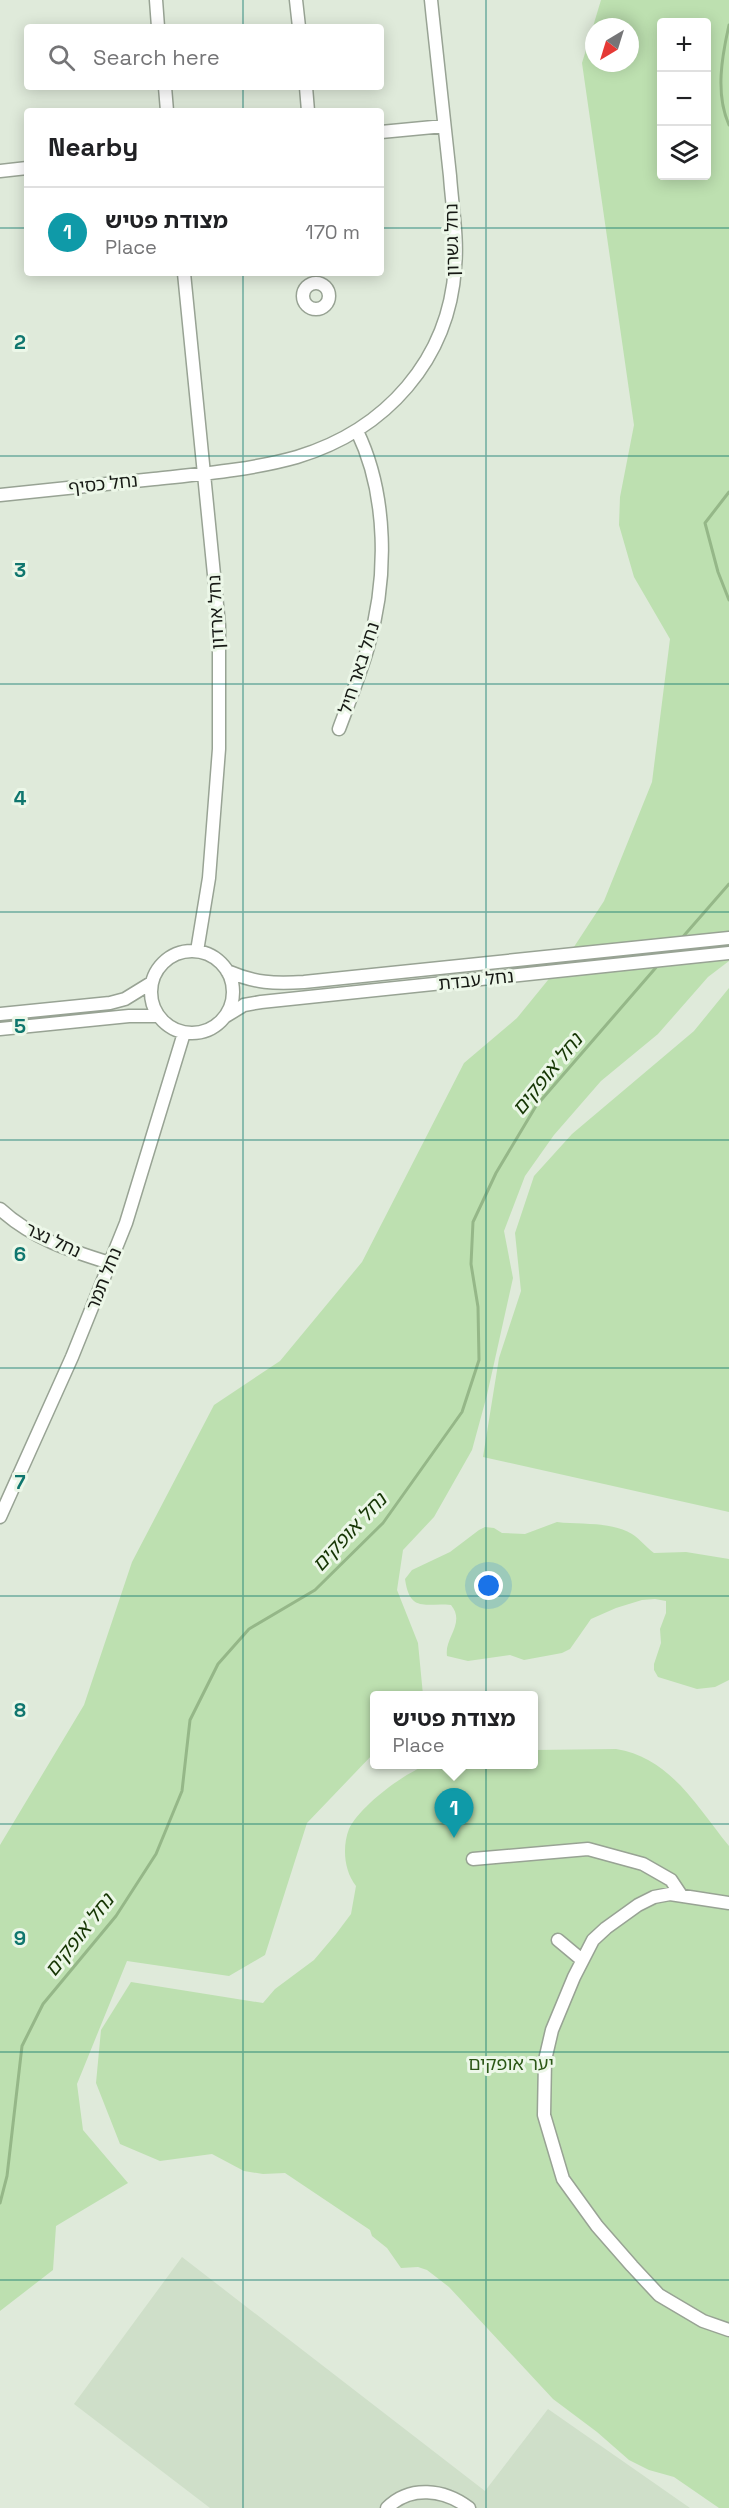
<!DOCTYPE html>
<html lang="en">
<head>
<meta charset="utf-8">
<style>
  body { margin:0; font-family:"Space Grotesk","Noto Sans Hebrew",sans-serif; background:#f6f6f6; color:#202124 }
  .controls { position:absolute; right:18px; top:18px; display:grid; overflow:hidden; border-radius:6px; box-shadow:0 3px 15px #0003 }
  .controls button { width:54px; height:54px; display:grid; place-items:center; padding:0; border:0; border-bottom:2px solid #e0e0e0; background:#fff; color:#202124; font:30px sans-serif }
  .compass { position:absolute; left:585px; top:18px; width:54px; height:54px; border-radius:50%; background:#fff; box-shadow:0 3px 15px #0003; rotate:218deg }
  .you { position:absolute; left:489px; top:1586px; width:21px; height:21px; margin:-15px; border:4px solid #fff; border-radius:50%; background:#1a73e8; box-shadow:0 0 0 9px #1a73e833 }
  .badge { display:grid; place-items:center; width:39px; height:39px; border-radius:50%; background:#0f766e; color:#fff; font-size:20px; font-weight:700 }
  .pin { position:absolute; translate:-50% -50px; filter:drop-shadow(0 2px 3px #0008) }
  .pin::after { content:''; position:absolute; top:32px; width:21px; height:18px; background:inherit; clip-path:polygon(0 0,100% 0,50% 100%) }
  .popup { position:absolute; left:370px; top:1691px; width:168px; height:78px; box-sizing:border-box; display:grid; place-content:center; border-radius:6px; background:#fff; filter:drop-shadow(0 2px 4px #0005); font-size:20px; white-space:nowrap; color:#757577 }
  .popup b { font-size:22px; color:#202124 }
  .popup::after { content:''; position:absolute; left:50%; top:100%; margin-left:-12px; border:12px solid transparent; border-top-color:#fff }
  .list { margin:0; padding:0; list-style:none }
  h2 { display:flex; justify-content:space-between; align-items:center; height:78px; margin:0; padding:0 24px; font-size:26px }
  h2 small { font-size:20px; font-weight:400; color:#757577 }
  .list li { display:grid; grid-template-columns:39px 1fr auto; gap:18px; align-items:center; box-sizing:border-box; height:90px; padding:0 24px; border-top:2px solid #e0e0e0 }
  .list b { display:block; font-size:22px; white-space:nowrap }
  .list p { margin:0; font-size:20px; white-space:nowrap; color:#757577 }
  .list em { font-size:20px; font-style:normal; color:#757577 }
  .icon { flex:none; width:33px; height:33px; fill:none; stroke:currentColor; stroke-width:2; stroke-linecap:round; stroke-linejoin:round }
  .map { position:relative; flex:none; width:729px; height:2508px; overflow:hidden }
  .search { position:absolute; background:#fff; box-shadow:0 3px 15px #0003; left:24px; top:24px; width:360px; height:66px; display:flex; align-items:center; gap:15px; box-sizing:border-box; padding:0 21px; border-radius:6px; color:#757577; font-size:22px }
  .panel { position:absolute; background:#fff; box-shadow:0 3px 15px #0003; left:24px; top:108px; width:360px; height:168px; border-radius:6px }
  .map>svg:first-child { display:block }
  .built { fill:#cfdfc9 }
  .green { fill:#bde0b0; fill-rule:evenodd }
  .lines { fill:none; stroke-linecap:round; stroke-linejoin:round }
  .stream { stroke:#95b788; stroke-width:3 }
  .minor-casing { stroke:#98a394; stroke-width:15 }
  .minor { stroke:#fff; stroke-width:12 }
  .grid { fill:none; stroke:#0f766e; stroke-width:1.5; stroke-opacity:0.55 }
  .labels { text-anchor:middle; stroke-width:6; stroke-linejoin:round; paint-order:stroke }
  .street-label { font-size:18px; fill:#161914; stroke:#ecf7e8 }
  .park-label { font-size:18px; fill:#2c5716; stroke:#ecf7e8 }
  .water-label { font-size:20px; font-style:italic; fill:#153503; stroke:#ecf7e8 }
  .grid-label { font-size:20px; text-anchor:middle; font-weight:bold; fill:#0f766e; stroke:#ecf7e8; stroke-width:6; stroke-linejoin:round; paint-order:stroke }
</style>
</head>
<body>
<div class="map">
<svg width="729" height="2508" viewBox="0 0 729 2508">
  <rect width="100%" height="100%" fill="#dfeada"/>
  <path class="built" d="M 182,2257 L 485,2491 L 548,2409 L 690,2508 L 210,2508 L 74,2404 Z"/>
  <path class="green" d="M 601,0 L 729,0 L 729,961 L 708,977 L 658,1034 L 601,1081 L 554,1135 L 525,1176 L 504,1231 L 513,1278 L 487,1395 L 472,1450 L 434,1517 L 403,1550 L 397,1590 L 418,1643 L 423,1695 L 374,1696 L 374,1753 L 307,1823 L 265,1955 L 229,1976 L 127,1961 L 77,2084 L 83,2130 L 128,2183 L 56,2226 L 53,2270 L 0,2311 L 0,1845 L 84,1705 L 132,1562 L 214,1405 L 280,1361 L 362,1262 L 464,1063 L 517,1018 L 570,953 L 604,901 L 652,782 L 670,639 L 634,577 L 619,525 L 620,497 L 634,425 L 582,63 ZM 662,22 L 706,22 L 706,176 L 662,176 ZM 594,27 L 630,27 L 630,63 L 594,63 Z
    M 729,988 L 729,1512 L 483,1457 L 499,1358 L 521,1291 L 515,1233 L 534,1176 L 572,1134 L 694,1031 Z
    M 557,1522 C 581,1525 610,1521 632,1534 C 640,1539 646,1547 654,1553 L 686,1552 L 729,1559 L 729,1680 L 715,1687 L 697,1689 L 658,1677 L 654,1670 L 654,1664 L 661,1643 L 660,1629 L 666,1613 L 666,1601 L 655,1599 L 642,1600 L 616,1608 L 591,1619 L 570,1649 L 562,1653 L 524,1660 L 510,1655 L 468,1661 L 447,1656 C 444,1638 466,1623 451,1605 C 426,1602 410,1614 405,1579 L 412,1570 L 450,1552 L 479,1530 L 485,1527 L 494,1528 L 502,1533 L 525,1534 Z
    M 616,1749 C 671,1758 697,1807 729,1846 L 729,2508 L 719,2508 L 674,2477 L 649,2470 L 629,2460 L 597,2432 L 553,2399 L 449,2287 L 427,2270 L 418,2267 L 401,2268 L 387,2248 L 372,2236 L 370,2230 L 285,2173 L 263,2174 L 244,2171 L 212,2154 L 160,2161 L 120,2144 L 96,2083 L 101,2030 L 131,1982 L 263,2003 L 275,1989 L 314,1960 L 336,1934 L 351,1914 L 356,1886 C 344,1871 342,1847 349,1829 C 359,1807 404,1773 427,1765 C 435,1763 446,1765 455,1765 C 481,1765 507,1765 534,1764 L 534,1750 Z"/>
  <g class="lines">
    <path class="stream" d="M 729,25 C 722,56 715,94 729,125
      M 729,492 L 705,523 L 718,572 L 729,600
      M 681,939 L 729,884
      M 0,2203 L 7,2176 L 22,2046 L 43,2004 L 116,1916 L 156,1854 L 182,1791 L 190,1720 L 218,1664 L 249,1629 L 315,1590 L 383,1523 L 462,1412 L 479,1360 L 478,1307 L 471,1264 L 473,1222 L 496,1173 L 536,1106 L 659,964"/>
    <g class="minor-casing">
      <path id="minor" d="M 156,0 L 158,27
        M 296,0 L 299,27
        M 165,87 L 167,111
        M 306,87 L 308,111
        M 381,132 L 444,126
        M 0,171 L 27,168
        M 184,273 L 219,625 L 219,749 L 209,878 L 197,951
        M303 296a13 13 0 1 1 26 0a13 13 0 1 1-26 0Z
        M 0,495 C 51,490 102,484 154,479 C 201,474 251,470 297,457 C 386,430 449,360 455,267 C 458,238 452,206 450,176 C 444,118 437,59 431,0
        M 339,729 C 349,702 360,675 368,647 C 388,579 388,495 357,431
        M151 992a41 41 0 1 1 82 0a41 41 0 1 1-82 0Z
        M 227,971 C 255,983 274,984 304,982 L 729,938
        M 0,1014 L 110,1003 L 125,999 L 151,983
        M 226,1016 L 244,1005 L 261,1002 L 729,953
        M 0,1029 L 129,1016 L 158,1016
        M 0,1209 C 31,1238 71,1251 110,1263
        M 0,1517 L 72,1357 L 126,1223 L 184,1033
        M 473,1859 L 588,1849 L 643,1864 L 671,1880 L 681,1895
        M 729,1903 L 670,1894 L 654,1897 L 638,1905 L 606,1928 L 593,1940 L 574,1977 L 552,2030 L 545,2060 L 544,2115 L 563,2179 L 597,2226 L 632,2266 L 659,2295 L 703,2321 L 729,2330
        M 558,1940 L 582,1960
        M 387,2508 C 410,2485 444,2489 469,2508"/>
    </g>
    <use href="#minor" class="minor"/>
  </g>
  <path class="grid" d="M 243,0 L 243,27M 486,0 L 486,2508M 243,87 L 243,111M 0,228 L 27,228M 381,228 L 729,228M 243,273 L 243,2508M 0,456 L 729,456M 0,684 L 729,684M 0,912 L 729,912M 0,1140 L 729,1140M 0,1368 L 729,1368M 0,1596 L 729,1596M 0,1824 L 729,1824M 0,2052 L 729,2052M 0,2280 L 729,2280"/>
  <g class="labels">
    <g class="street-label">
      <text transform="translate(452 240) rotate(-91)" y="6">נחל גשרון</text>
      <text transform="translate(103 484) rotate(-6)" y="6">נחל כסיף</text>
      <text transform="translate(216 612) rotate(-93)" y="6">נחל ארדון</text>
      <text transform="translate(359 668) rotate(-72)" y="6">נחל באר חיל</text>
      <text transform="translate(476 980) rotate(-6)" y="6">נחל עבדת</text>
      <text transform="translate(53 1240) rotate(25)" y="6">נחל נצר</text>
      <text transform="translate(104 1279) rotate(-68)" y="6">נחל תמר</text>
    </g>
    <g class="park-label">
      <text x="511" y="2070">יער אופקים</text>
    </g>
    <g class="water-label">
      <text transform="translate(547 1074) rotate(-51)" y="7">נחל אופקים</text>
      <text transform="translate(349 1532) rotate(-47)" y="7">נחל אופקים</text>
      <text transform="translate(79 1935) rotate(-52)" y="7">נחל אופקים</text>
    </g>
  </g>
  <g class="grid-label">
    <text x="20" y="349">2</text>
    <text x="20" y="577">3</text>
    <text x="20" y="805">4</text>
    <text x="20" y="1033">5</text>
    <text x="20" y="1261">6</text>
    <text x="20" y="1489">7</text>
    <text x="20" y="1717">8</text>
    <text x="20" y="1945">9</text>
  </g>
</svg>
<div class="controls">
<button>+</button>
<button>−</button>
<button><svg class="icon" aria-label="layers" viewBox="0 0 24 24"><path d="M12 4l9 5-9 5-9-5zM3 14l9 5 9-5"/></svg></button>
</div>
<svg class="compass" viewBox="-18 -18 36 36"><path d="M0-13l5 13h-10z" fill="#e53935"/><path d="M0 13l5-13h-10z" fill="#757577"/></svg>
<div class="you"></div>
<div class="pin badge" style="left:454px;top:1838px;background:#0f9aa8">1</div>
<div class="popup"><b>מצודת פטיש</b>Place</div>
<div class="search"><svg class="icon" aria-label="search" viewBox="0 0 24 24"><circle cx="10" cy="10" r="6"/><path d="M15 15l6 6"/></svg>Search here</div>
<section class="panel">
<h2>Nearby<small></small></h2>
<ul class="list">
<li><span class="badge" style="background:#0f9aa8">1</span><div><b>מצודת פטיש</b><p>Place</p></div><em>170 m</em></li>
</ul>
</section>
</div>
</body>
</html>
